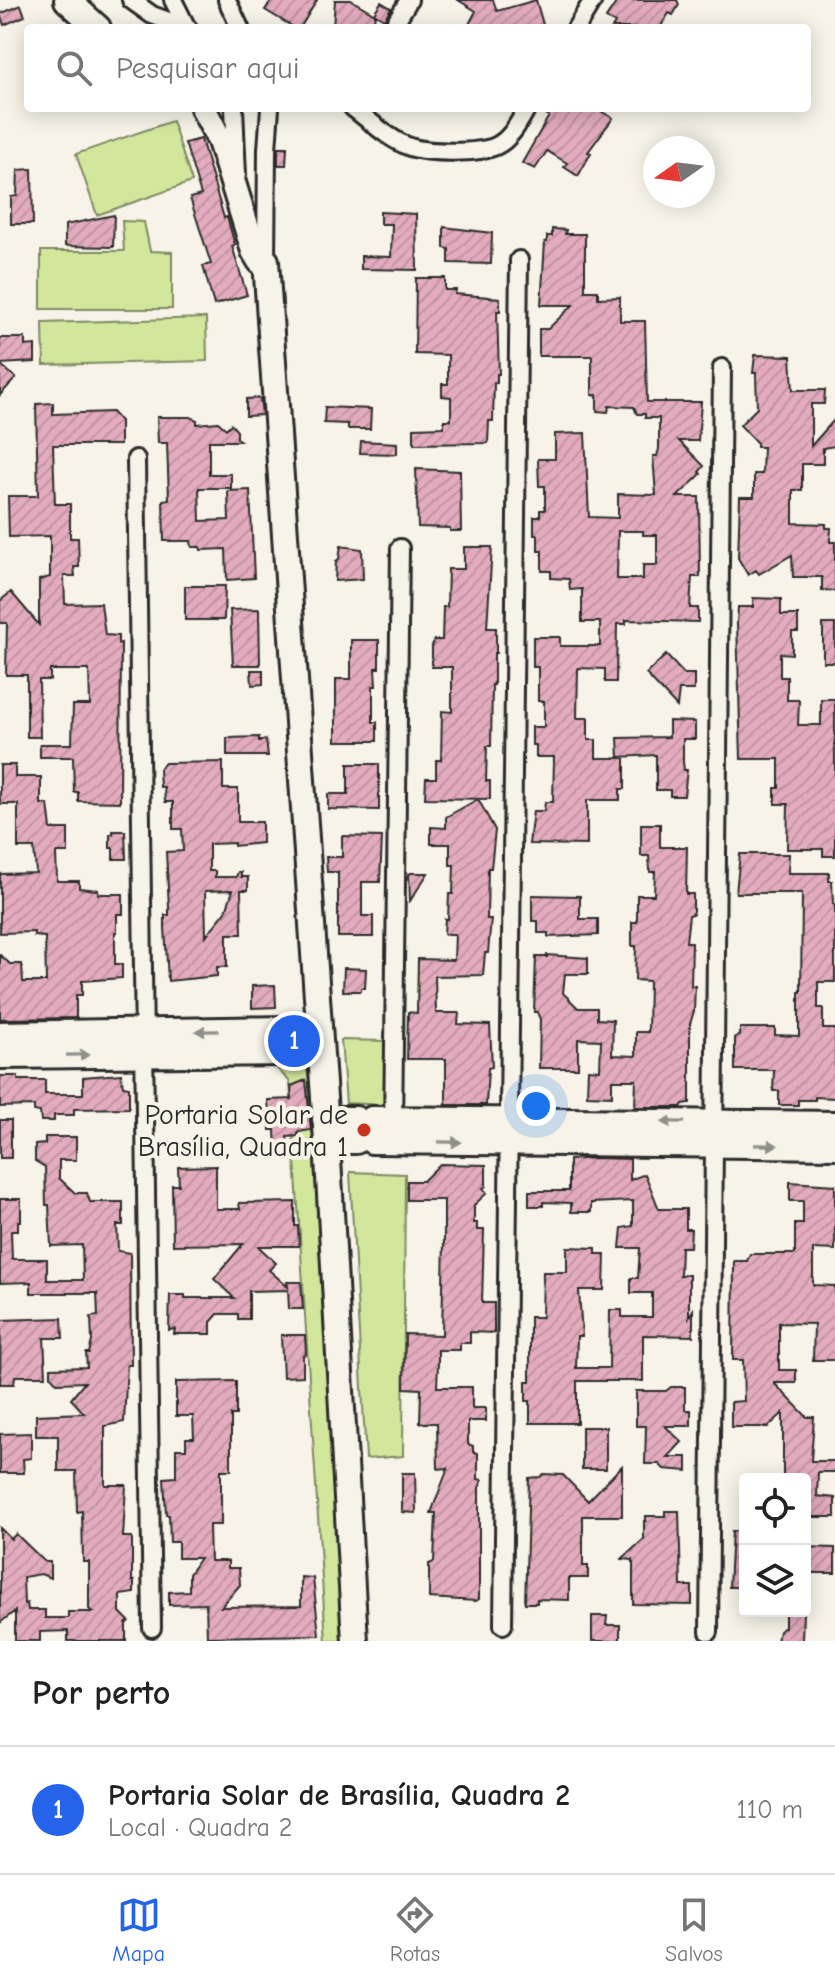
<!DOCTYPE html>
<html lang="pt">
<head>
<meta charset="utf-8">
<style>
  body { margin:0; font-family:"Comic Neue",sans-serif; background:#f2f2f2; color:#222 }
  .controls { position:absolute; right:24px; bottom:24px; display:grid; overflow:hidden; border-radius:8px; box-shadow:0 4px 20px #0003 }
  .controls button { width:72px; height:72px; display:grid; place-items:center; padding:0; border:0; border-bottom:2px solid #e0e0e0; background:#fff; color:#222; font:40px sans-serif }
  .compass { position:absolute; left:643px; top:136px; width:72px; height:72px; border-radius:50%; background:#fff; box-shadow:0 4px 20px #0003; rotate:256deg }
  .you { position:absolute; left:536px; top:1106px; width:28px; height:28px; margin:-20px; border:6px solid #fff; border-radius:50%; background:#1a73e8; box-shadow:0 0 0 12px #1a73e833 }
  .badge { display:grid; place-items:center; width:52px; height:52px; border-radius:50%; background:#2563eb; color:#fff; font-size:26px; font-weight:700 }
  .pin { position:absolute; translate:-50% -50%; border:4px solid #fff; box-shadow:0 2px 8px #0006 }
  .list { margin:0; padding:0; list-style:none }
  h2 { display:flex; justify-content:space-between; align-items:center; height:104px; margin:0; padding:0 32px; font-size:34px }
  h2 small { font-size:26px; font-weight:400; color:#767676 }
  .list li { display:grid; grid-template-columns:52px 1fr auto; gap:24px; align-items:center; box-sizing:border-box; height:128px; padding:0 32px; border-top:2px solid #e0e0e0 }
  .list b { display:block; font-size:30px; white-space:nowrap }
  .list p { margin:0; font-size:26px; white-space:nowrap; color:#767676 }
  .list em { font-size:26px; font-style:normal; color:#767676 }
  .icon { flex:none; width:44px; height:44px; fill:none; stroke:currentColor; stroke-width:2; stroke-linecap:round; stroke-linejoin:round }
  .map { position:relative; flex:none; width:835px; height:1641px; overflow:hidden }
  .search { position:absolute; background:#fff; box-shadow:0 4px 20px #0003; left:24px; right:24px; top:24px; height:88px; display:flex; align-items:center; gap:20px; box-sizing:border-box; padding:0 28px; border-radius:8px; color:#767676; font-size:30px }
  .sheet { height:232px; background:#fff }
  nav { display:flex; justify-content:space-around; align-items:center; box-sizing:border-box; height:112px; border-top:2px solid #e0e0e0; background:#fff; font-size:22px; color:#767676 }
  nav a { display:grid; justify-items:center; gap:4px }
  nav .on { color:#2563eb }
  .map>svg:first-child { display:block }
  .park { fill:#d2e79c; stroke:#7e8964; stroke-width:2 }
  .building { fill:url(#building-hatch); stroke:#2b2b2b; stroke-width:2; fill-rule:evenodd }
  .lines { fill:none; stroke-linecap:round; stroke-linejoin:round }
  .secondary-tunnel { stroke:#cecbc2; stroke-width:24; stroke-dasharray:24 12; stroke-linecap:butt }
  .street-casing { stroke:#2b2b2b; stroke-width:22 }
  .secondary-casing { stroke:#2b2b2b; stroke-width:30 }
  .street { stroke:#f7f3e8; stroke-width:16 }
  .secondary { stroke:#f7f3e8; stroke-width:24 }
  .oneway { fill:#918f8a }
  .poi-dot { fill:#c8321e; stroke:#f7f3e8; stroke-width:3 }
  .labels { text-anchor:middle; stroke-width:8; stroke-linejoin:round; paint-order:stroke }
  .poi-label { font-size:28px; fill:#2b2b2b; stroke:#f7f3e8; text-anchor:end }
</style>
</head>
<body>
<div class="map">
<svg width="835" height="1641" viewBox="0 0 835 1641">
  <defs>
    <pattern id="building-hatch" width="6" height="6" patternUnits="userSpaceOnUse" patternTransform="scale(2)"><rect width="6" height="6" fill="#e3abbe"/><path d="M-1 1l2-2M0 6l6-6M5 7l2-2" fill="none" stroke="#c393a3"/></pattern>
  </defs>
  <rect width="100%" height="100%" fill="#f7f3e8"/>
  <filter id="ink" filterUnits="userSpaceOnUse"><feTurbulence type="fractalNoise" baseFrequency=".0125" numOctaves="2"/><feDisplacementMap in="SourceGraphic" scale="16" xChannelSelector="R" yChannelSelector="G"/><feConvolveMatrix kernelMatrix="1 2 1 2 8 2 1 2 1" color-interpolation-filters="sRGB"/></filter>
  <g filter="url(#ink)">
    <path class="park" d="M 172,121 L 192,182 L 97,215 L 76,154 Z
      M 122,221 L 144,222 L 150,251 L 172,252 L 172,309 L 41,309 L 41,251 L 124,251 Z
      M 206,318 L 207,361 L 44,365 L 43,323 Z
      M 341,1040 L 386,1041 L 385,1105 L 346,1103 Z
      M 273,1064 L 306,1065 L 309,1079 L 344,1641 L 326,1641 L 290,1082 Z
      M 350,1172 L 405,1174 L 403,1456 L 366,1459 Z"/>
    <path class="building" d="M 272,0 L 317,0 L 300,28 L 295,28 L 265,10 Z
      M 335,0 L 351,0 L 375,14 L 373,28 L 333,28 Z
      M 458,0 L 493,0 L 497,11 L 536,0 L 544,28 L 467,28 L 476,11 Z
      M 618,0 L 677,0 L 679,5 L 673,15 L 669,13 L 660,28 L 612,28 L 615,23 L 606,18 Z
      M 381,2 L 391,8 L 384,19 L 374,13 Z
      M 21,5 L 25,16 L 4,25 L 0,14 Z
      M 538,108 L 595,108 L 613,118 L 588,152 L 591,153 L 578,176 L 564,167 L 567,163 L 547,151 L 535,169 L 522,163 L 549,116 Z
      M 201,139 L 224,218 L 227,217 L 235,245 L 232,246 L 247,295 L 214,305 L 203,266 L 211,264 L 190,198 L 201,195 L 185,143 Z
      M 278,147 L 287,147 L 286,165 L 278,165 Z
      M 32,169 L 33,224 L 11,224 L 11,197 L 17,196 L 18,170 Z
      M 380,212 L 416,214 L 417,270 L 361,269 L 361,256 L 391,257 L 392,224 L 380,224 Z
      M 114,215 L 113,247 L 65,246 L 65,225 Z
      M 444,227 L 492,233 L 491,264 L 449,263 L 449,249 L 444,248 Z
      M 552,229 L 566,230 L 565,234 L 585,234 L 585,291 L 598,291 L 598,298 L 620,297 L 620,321 L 645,321 L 647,402 L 701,402 L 698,441 L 679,441 L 704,466 L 699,472 L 701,474 L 677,497 L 699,497 L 700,577 L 692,577 L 690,608 L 698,608 L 698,622 L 626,620 L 626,624 L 617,624 L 616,682 L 605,682 L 605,669 L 578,668 L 577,718 L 588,718 L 588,740 L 596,740 L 596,758 L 625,758 L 625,789 L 620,789 L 620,800 L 587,800 L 587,845 L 529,844 L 533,811 L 544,811 L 545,802 L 553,802 L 554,757 L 536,757 L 536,745 L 532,745 L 532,727 L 544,727 L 544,701 L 538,701 L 538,667 L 533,667 L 533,637 L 560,637 L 560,646 L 600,646 L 600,622 L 582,622 L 582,589 L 570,590 L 569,579 L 551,578 L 551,571 L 542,571 L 542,551 L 538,551 L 538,535 L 534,535 L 534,517 L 540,517 L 540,510 L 545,510 L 545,486 L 539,486 L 538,459 L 555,459 L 555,434 L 585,433 L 589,517 L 618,518 L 618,494 L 656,495 L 653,456 L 657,456 L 659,449 L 659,418 L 645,418 L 645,414 L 637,414 L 634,407 L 609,406 L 608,412 L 597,411 L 597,395 L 592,395 L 592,356 L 539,356 L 539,329 L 548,329 L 573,305 L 541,305 L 545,242 L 547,242 L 547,236 L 552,236 ZM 618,531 L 643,531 L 643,535 L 657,535 L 657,565 L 643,565 L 643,579 L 617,579 Z
      M 416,278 L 445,278 L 445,290 L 456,290 L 455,294 L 500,298 L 500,311 L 497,311 L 499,374 L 497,374 L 497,383 L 494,383 L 493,421 L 489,421 L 488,443 L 414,444 L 414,428 L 444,427 L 444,420 L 451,420 L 451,397 L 442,396 L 442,384 L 448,384 L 448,355 L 415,354 Z
      M 0,338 L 25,338 L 25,346 L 35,345 L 35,362 L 0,364 Z
      M 755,355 L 791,356 L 793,390 L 825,390 L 824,404 L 811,404 L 811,446 L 835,419 L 835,446 L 823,448 L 823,464 L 802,464 L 802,490 L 793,490 L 793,523 L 826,524 L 826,528 L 831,528 L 830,542 L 835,542 L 835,591 L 822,590 L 822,577 L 793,577 L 792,555 L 759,574 L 756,570 L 748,575 L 738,558 L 740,497 L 754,497 L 754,474 L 762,474 L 763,447 L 757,447 L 757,443 L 740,425 L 757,408 L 756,373 L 753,373 Z
      M 0,364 L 16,378 L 0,395 Z
      M 260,398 L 262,415 L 246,416 L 246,399 Z
      M 53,403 L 53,414 L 112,412 L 120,421 L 120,445 L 53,445 L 55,504 L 70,504 L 70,538 L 78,538 L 79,567 L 74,567 L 75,576 L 64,576 L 65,604 L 101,603 L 105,635 L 118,636 L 118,644 L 121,643 L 120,802 L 78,801 L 78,792 L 74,792 L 73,757 L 40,757 L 40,744 L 72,744 L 73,705 L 90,705 L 89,670 L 50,670 L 50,680 L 39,680 L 40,737 L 27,737 L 27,675 L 6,675 L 7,623 L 0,623 L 0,601 L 11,592 L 39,625 L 39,580 L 50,577 L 50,536 L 9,537 L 8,496 L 38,496 L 36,404 Z
      M 325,407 L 371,409 L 370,429 L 348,429 L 348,424 L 324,423 Z
      M 157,417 L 190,417 L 197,420 L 197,424 L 218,422 L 226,429 L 231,424 L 237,431 L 237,438 L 240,441 L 209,441 L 209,474 L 231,474 L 231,488 L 199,488 L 200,521 L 229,520 L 228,491 L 250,490 L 254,578 L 227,580 L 226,549 L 201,550 L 200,547 L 192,547 L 191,541 L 164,541 L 163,500 L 169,499 L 167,443 L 158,443 Z
      M 361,441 L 397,443 L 397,454 L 360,453 Z
      M 416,469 L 460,471 L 461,531 L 450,531 L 450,528 L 418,527 Z
      M 341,546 L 362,549 L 363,579 L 335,581 L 336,561 L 339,559 Z
      M 464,547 L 492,547 L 487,628 L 496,628 L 496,653 L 494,653 L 494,685 L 492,685 L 491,746 L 487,746 L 486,781 L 490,781 L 490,799 L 425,798 L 426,778 L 436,778 L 436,760 L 441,760 L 442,711 L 452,712 L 452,667 L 432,667 L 432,646 L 434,640 L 442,640 L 443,607 L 447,607 L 448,569 L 464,569 Z
      M 185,586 L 225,586 L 224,620 L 185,620 Z
      M 753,598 L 781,599 L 781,615 L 798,615 L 798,632 L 792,632 L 792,654 L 780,653 L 780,677 L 787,677 L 787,700 L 799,700 L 798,725 L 821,725 L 821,699 L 835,699 L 835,856 L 823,856 L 823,849 L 787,849 L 788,804 L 775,804 L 775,788 L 779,788 L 779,759 L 741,759 L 737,623 L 738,607 L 753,607 Z
      M 259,609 L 260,665 L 233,665 L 230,610 Z
      M 823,624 L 835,624 L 835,662 L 823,662 Z
      M 351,640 L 379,640 L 379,668 L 375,668 L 376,686 L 373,686 L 373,722 L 377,722 L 377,741 L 336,741 L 336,679 L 351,679 Z
      M 666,655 L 684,674 L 694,674 L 694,690 L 679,690 L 677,707 L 646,674 Z
      M 251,670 L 263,670 L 263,684 L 252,685 Z
      M 669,721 L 695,722 L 695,739 L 683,739 L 683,762 L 684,770 L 687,770 L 684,796 L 670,796 L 670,790 L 656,790 L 656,755 L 619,757 L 618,738 L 669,737 Z
      M 259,737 L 259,741 L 266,740 L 268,756 L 227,756 L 227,738 Z
      M 223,762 L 223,789 L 238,789 L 238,822 L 262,822 L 262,843 L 234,846 L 234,843 L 209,844 L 209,871 L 215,871 L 215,877 L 236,877 L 238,872 L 241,872 L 241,877 L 248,877 L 248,890 L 241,890 L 242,934 L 227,934 L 227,967 L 217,967 L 217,976 L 168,981 L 165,927 L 165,915 L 169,915 L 169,907 L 166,852 L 183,851 L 182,829 L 173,829 L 173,802 L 165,802 L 164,787 L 160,787 L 159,769 L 165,763 ZM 233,890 L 226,911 L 206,936 L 205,891 Z
      M 348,764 L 379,764 L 379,810 L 328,809 L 328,794 L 348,794 Z
      M 0,765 L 15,765 L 15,777 L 41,777 L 41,804 L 48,804 L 51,829 L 68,829 L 68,853 L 56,853 L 57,881 L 79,881 L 79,888 L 98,890 L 98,894 L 123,894 L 123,914 L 117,914 L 117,932 L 115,932 L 115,964 L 122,964 L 122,978 L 82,981 L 82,995 L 76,995 L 76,1018 L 0,1019 L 0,955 L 10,964 L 22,964 L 23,982 L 46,982 L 45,937 L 34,936 L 34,932 L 0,933 L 0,874 L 36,873 L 34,848 L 18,848 L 18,804 L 0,804 Z
      M 478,799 L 495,830 L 491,868 L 488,868 L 487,919 L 491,919 L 488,953 L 485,953 L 483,975 L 435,976 L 436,1013 L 459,1013 L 458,1024 L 490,1025 L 492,1067 L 488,1068 L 486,1105 L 446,1105 L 446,1059 L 407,1059 L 408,1012 L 417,1013 L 418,959 L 454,960 L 455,934 L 444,934 L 445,919 L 448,919 L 449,894 L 453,894 L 454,865 L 450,865 L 450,844 L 431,844 L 431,827 L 446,828 L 446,817 Z
      M 641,824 L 660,824 L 660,847 L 687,847 L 686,894 L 693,894 L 693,914 L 689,915 L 686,942 L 692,942 L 691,986 L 695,986 L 694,1011 L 690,1024 L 690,1103 L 683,1104 L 681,1107 L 635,1107 L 636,1080 L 612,1080 L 612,1096 L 587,1095 L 588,1069 L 600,1070 L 601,1040 L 578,1039 L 578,1068 L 539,1068 L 540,1019 L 537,1012 L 534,1012 L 536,957 L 547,957 L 547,955 L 588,958 L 588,974 L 565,974 L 563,993 L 578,1008 L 597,1008 L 597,1019 L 613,1020 L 612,1055 L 636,1056 L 636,1032 L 648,1032 L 649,981 L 635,980 L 636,946 L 632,946 L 632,922 L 637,922 L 637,895 L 654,895 L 655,872 L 650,872 L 649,856 L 641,856 Z
      M 113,831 L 125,831 L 126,859 L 113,859 L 113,848 L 110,848 L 110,834 L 113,834 Z
      M 342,836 L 382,837 L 380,882 L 362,882 L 362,916 L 373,916 L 373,937 L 338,937 L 338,872 L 327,872 L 326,857 L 342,857 Z
      M 740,854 L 789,854 L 788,873 L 829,873 L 829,881 L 832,881 L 833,904 L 835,905 L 835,982 L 818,982 L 818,1008 L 823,1008 L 823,1029 L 835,1029 L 835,1098 L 815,1097 L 815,1100 L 798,1100 L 798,1105 L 779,1105 L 779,1091 L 773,1091 L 774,1070 L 735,1070 L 735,1037 L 740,1036 L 740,1028 L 775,1028 L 775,1035 L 799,1036 L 799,992 L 801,992 L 802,893 L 736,893 Z
      M 411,873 L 428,873 L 410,901 L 409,874 Z
      M 532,895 L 580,896 L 580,919 L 598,919 L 598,935 L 548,937 L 548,933 L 538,933 L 538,921 L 532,921 Z
      M 344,968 L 366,969 L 365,988 L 361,988 L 361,991 L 343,991 Z
      M 275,985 L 276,1007 L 252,1008 L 252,986 Z
      M 299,1024 L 302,1024 L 304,1059 L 299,1059 L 299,1046 L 294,1041 L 298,1036 Z
      M 121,1074 L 123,1086 L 129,1087 L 129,1108 L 74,1109 L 74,1115 L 54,1115 L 54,1121 L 41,1121 L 40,1112 L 34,1111 L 34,1106 L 0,1107 L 0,1076 L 18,1076 L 18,1080 L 45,1080 L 45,1094 L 83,1094 L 83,1077 Z
      M 306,1080 L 311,1130 L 298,1132 L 298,1136 L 287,1137 L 288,1149 L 276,1149 L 275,1130 L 270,1130 L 268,1100 L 292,1099 L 291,1086 Z
      M 0,1120 L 11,1120 L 11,1158 L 0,1158 Z
      M 45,1137 L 76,1137 L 76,1160 L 59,1160 L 59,1178 L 75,1193 L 87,1193 L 90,1202 L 123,1202 L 123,1225 L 117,1225 L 118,1251 L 130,1253 L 131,1365 L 127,1365 L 124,1422 L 105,1426 L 105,1485 L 126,1485 L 123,1537 L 132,1537 L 132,1581 L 134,1581 L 134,1593 L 120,1595 L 120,1612 L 129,1621 L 126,1624 L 126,1641 L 68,1641 L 68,1631 L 40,1632 L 40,1641 L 15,1641 L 15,1611 L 0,1623 L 0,1528 L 11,1539 L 16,1534 L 45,1562 L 50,1562 L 50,1578 L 41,1574 L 23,1577 L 24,1604 L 27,1603 L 28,1610 L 45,1610 L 45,1618 L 68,1618 L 68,1612 L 93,1612 L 89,1609 L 89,1562 L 83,1562 L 82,1511 L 77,1512 L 76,1471 L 58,1471 L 58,1436 L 36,1436 L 36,1415 L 84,1413 L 71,1399 L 85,1382 L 57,1383 L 51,1376 L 51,1368 L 87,1367 L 86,1353 L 89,1353 L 92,1341 L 91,1317 L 98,1316 L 97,1293 L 31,1293 L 31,1282 L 0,1283 L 0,1199 L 21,1199 L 21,1221 L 18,1221 L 18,1231 L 11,1231 L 12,1259 L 47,1259 L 47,1280 L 83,1280 L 82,1245 L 51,1246 L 49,1205 L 46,1205 L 45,1167 L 35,1161 L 35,1145 L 45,1144 Z
      M 596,1158 L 630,1159 L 630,1180 L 645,1174 L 659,1209 L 686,1209 L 686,1229 L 691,1229 L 690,1247 L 681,1247 L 680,1275 L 689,1275 L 689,1317 L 693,1310 L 693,1336 L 643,1335 L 643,1381 L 577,1381 L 577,1423 L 530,1423 L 530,1401 L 526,1401 L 526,1381 L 530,1381 L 530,1317 L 542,1317 L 543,1272 L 567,1272 L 567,1247 L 596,1248 L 596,1254 L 605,1254 L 604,1290 L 579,1290 L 582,1336 L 577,1336 L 576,1368 L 609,1368 L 610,1310 L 622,1310 L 622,1317 L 652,1317 L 652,1293 L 631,1293 L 631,1278 L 638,1278 L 640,1248 L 620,1248 L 622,1228 L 633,1226 L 633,1201 L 591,1203 L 591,1212 L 571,1212 L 571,1203 L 543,1202 L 543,1206 L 529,1206 L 529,1191 L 569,1191 L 569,1160 Z
      M 440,1164 L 486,1165 L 486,1186 L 483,1188 L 487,1193 L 474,1205 L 474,1223 L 477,1223 L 477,1230 L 484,1230 L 482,1303 L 494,1303 L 494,1333 L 470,1332 L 470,1343 L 460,1343 L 460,1350 L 438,1350 L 438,1363 L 437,1387 L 472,1387 L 472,1408 L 486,1408 L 486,1421 L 468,1421 L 468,1444 L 473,1446 L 473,1452 L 478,1453 L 478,1479 L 482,1480 L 479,1488 L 479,1599 L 476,1601 L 429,1598 L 429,1564 L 434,1562 L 436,1513 L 431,1513 L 448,1468 L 438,1469 L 437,1423 L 420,1423 L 421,1389 L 404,1388 L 405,1334 L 442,1335 L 444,1238 L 444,1200 L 407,1200 L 407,1181 L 423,1181 Z
      M 216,1166 L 216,1209 L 240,1209 L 239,1203 L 295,1202 L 295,1226 L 298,1226 L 299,1246 L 258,1246 L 276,1263 L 269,1270 L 288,1287 L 287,1282 L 301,1282 L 303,1309 L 289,1309 L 288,1290 L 249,1291 L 249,1319 L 238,1319 L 238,1314 L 218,1314 L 211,1322 L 211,1334 L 174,1334 L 175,1329 L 169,1330 L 170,1295 L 185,1295 L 185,1298 L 234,1298 L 214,1279 L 243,1244 L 173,1245 L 172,1185 L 179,1185 L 178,1167 Z
      M 790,1182 L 835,1185 L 835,1250 L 813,1249 L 813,1285 L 835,1286 L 835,1360 L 813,1360 L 814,1324 L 779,1323 L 779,1370 L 796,1370 L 796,1383 L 774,1383 L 807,1417 L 814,1417 L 811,1461 L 835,1461 L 835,1472 L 818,1472 L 817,1496 L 835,1498 L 835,1517 L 805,1517 L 805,1479 L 783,1479 L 783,1413 L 768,1427 L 731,1427 L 731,1402 L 744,1401 L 743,1360 L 733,1360 L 734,1261 L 747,1261 L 750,1254 L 795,1254 L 795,1224 L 803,1224 L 803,1201 L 790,1201 Z
      M 62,1318 L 63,1338 L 44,1338 L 46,1376 L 15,1376 L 14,1384 L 0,1384 L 1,1320 Z
      M 281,1335 L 305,1335 L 306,1354 L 303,1355 L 303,1376 L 283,1377 Z
      M 236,1381 L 236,1415 L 231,1415 L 231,1470 L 221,1470 L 221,1525 L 209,1525 L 210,1561 L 228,1561 L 228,1568 L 239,1568 L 240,1585 L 221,1607 L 301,1606 L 301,1577 L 313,1578 L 319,1635 L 207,1637 L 206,1604 L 169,1605 L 169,1592 L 189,1591 L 189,1574 L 200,1558 L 178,1558 L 178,1542 L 170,1542 L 169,1515 L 166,1515 L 164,1478 L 176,1477 L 176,1449 L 186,1449 L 186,1438 L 194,1438 L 193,1416 L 176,1416 L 176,1382 Z
      M 671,1387 L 685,1387 L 685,1410 L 691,1410 L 691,1426 L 665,1426 L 682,1442 L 668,1457 L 687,1457 L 687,1471 L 664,1469 L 659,1464 L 645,1464 L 646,1426 L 636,1426 L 636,1391 L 666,1391 Z
      M 582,1427 L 606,1427 L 606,1469 L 582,1469 Z
      M 31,1433 L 31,1458 L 23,1459 L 24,1473 L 0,1473 L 0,1434 Z
      M 622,1466 L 622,1516 L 583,1516 L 583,1566 L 588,1566 L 588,1578 L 569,1578 L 569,1600 L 537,1599 L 537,1603 L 525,1603 L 529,1478 L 540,1477 L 544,1474 L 563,1475 L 588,1501 Z
      M 402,1473 L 415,1473 L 416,1513 L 402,1512 Z
      M 665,1511 L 679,1511 L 681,1586 L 692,1586 L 692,1605 L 633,1604 L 633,1560 L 622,1559 L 644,1539 L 644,1521 L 646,1521 L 646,1516 L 665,1516 Z
      M 732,1531 L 745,1531 L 745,1587 L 729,1587 Z
      M 805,1547 L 835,1548 L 835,1573 L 812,1573 L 812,1562 L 805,1562 Z
      M 785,1611 L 803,1611 L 802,1641 L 777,1641 L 779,1631 L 785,1627 Z
      M 592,1616 L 607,1616 L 606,1625 L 620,1625 L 620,1641 L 592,1641 Z"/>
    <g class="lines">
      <path class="secondary-tunnel" d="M 286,1053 L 303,1053"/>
      <g class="street-casing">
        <path id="street" d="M 131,0 L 152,15 L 188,28
          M 173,0 L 187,28
          M 227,0 L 240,28
          M 392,28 L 409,0
          M 576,28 L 593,0
          M 234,108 L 237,175
          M 353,108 C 370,121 390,140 410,147 C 428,153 478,154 496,146 C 511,139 519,122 527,108
          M 266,261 L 267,149 L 270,108
          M 136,459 L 152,1628
          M 393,1128 L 400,548
          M 503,1625 L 519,260
          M 709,1632 L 722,368"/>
      </g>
      <g class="secondary-casing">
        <path id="secondary" d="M 67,0 L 98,28
          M 203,108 L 220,141 L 254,251 L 260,261 L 266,261 L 327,1141 L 355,1641
          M 0,1034 L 285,1029
          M 0,1056 L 286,1053
          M 325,1119 L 356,1119
          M 372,1119 L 835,1124
          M 327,1141 L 356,1141
          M 372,1141 L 835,1146"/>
      </g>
      <use href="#street" class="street"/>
      <use href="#secondary" class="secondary"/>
    </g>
    <defs><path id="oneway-solid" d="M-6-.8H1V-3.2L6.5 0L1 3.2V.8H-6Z" transform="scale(2)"/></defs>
    <g class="oneway">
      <use href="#oneway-solid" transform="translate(207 1031) rotate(179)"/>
      <use href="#oneway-solid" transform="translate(78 1055) rotate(-1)"/>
      <use href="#oneway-solid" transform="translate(673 1122) rotate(-179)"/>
      <use href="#oneway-solid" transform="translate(450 1142) rotate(1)"/>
      <use href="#oneway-solid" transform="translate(766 1145) rotate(1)"/>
    </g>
  </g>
  <circle class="poi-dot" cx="364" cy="1130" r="8"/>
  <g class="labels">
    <g class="poi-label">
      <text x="348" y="1124">Portaria Solar de<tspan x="348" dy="32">Brasília, Quadra 1</tspan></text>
    </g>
  </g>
</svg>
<div class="controls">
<button><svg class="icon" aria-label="locate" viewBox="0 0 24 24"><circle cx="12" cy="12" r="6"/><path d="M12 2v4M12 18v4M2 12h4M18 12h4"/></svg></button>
<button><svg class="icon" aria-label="layers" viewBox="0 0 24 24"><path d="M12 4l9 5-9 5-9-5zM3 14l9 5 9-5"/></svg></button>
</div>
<svg class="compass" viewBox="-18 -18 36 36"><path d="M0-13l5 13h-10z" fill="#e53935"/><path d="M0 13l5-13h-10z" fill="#767676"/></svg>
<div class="you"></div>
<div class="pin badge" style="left:294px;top:1041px">1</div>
<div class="search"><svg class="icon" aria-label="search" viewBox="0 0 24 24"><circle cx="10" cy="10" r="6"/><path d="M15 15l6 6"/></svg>Pesquisar aqui</div>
</div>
<section class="sheet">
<h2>Por perto<small></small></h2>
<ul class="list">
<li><span class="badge">1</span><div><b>Portaria Solar de Brasília, Quadra 2</b><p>Local · Quadra 2</p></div><em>110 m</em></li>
</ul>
</section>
<nav>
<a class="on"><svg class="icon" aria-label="map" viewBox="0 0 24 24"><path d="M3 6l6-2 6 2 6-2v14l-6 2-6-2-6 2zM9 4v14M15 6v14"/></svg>Mapa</a>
<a><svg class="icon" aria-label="directions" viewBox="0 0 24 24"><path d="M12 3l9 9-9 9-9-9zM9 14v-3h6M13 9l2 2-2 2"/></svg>Rotas</a>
<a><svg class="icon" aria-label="saved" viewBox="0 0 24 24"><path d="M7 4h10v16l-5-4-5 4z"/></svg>Salvos</a>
</nav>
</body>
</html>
